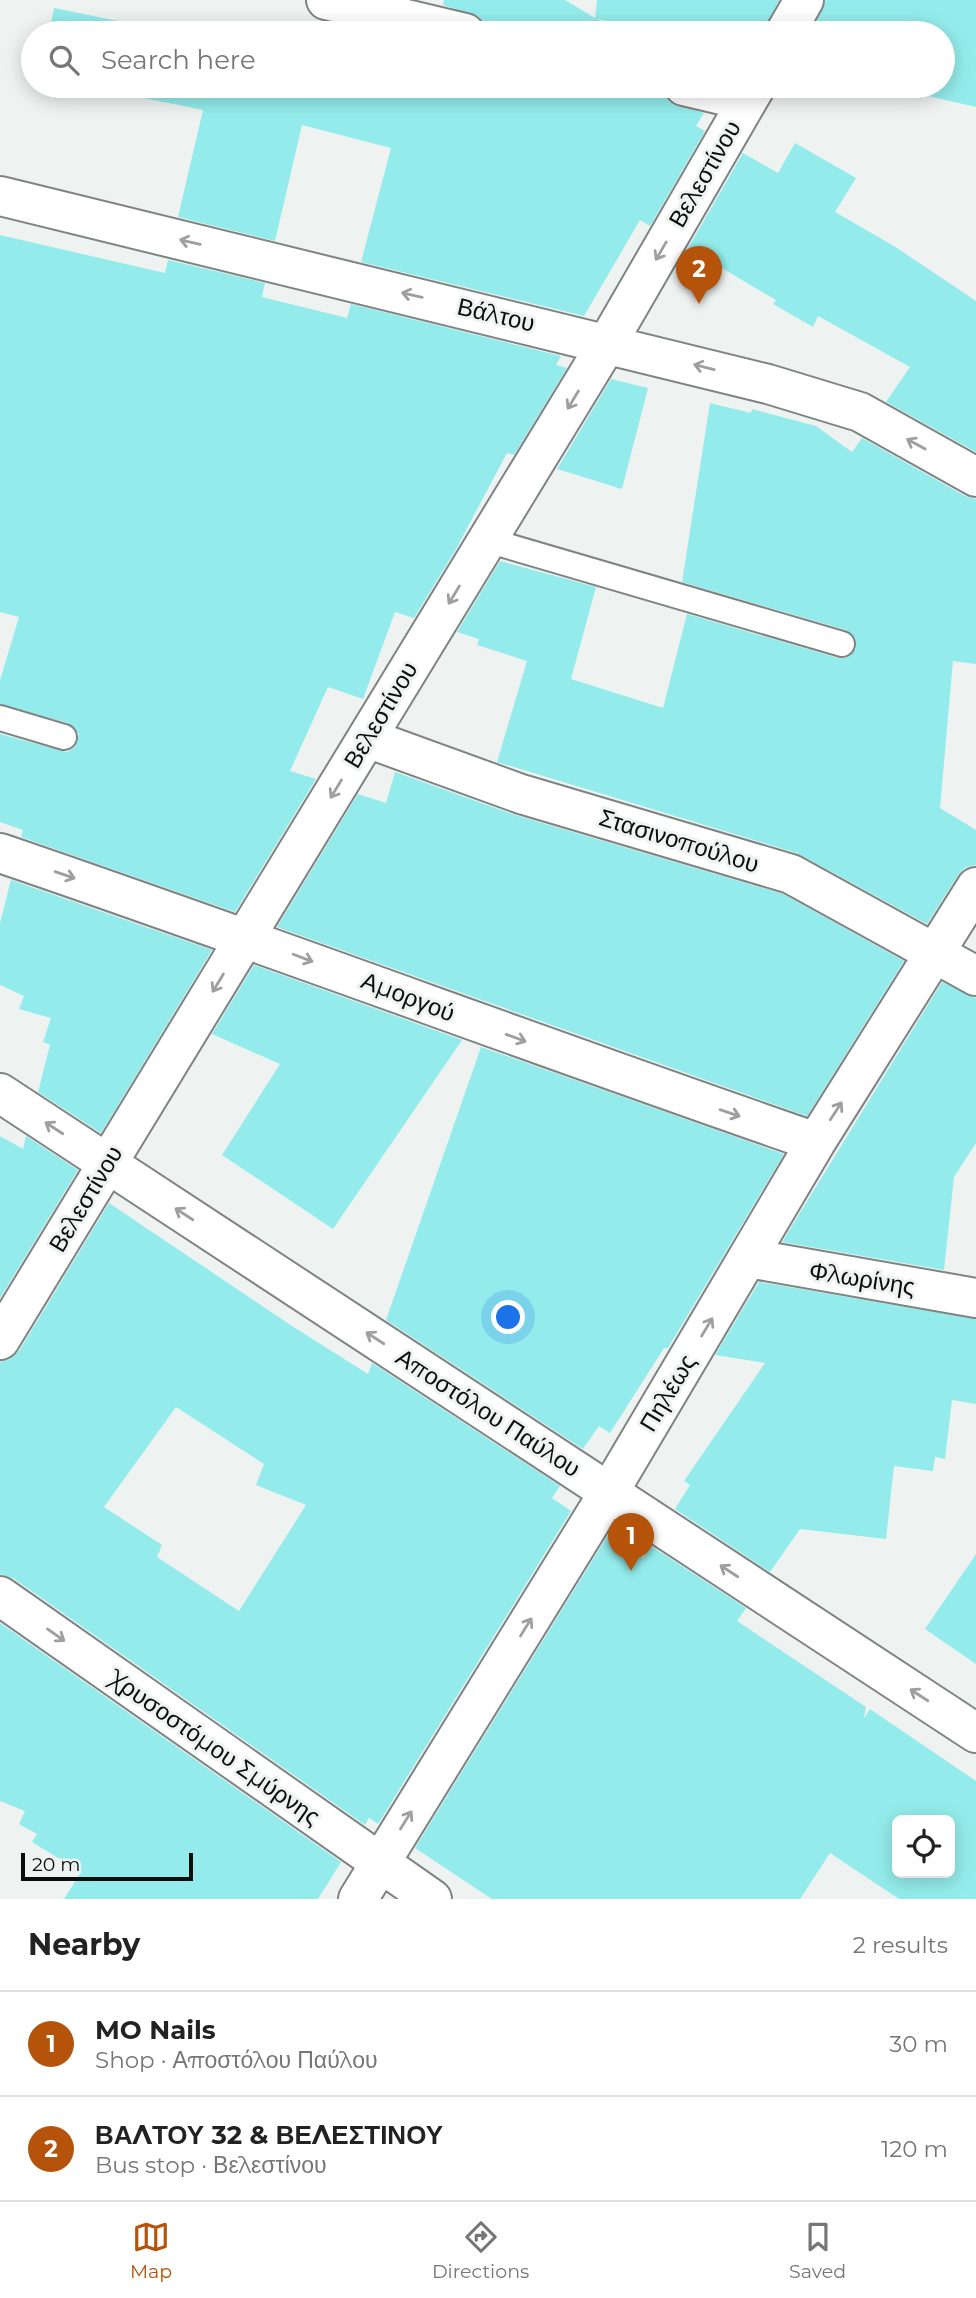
<!DOCTYPE html>
<html lang="en">
<head>
<meta charset="utf-8">
<style>
  body { margin:0; font-family:Montserrat,sans-serif; background:#f6f6f6; color:#222 }
  .controls { position:absolute; right:21px; bottom:21px; display:grid; overflow:hidden; border-radius:10px; box-shadow:0 4px 18px #0003 }
  .controls button { width:63px; height:63px; display:grid; place-items:center; padding:0; border:0; border-bottom:2px solid #e0e0e0; background:#fff; color:#222; font:35px sans-serif }
  .scale { position:absolute; left:21px; bottom:18px; width:172px; box-sizing:border-box; padding-left:7px; border:4px solid #0c0e0d; border-top:0; font-size:19px; line-height:24px; white-space:nowrap; color:#0c0e0d; -webkit-text-stroke:5px #eef3f2; paint-order:stroke }
  .you { position:absolute; left:509px; top:1318px; width:24px; height:24px; margin:-18px; border:5px solid #fff; border-radius:50%; background:#1a73e8; box-shadow:0 0 0 10px #1a73e833 }
  .badge { display:grid; place-items:center; width:46px; height:46px; border-radius:50%; background:#b45309; color:#fff; font-size:23px; font-weight:700 }
  .pin { position:absolute; translate:-50% -58px; filter:drop-shadow(0 2px 4px #0008) }
  .pin::after { content:''; position:absolute; top:37px; width:24px; height:21px; background:inherit; clip-path:polygon(0 0,100% 0,50% 100%) }
  .list { margin:0; padding:0; list-style:none }
  h2 { display:flex; justify-content:space-between; align-items:center; height:91px; margin:0; padding:0 28px; font-size:30px }
  h2 small { font-size:23px; font-weight:400; color:#767676 }
  .list li { display:grid; grid-template-columns:46px 1fr auto; gap:21px; align-items:center; box-sizing:border-box; height:105px; padding:0 28px; border-top:2px solid #e0e0e0 }
  .list b { display:block; font-size:26px; white-space:nowrap }
  .list p { margin:0; font-size:23px; white-space:nowrap; color:#767676 }
  .list em { font-size:23px; font-style:normal; color:#767676 }
  .icon { flex:none; width:38px; height:38px; fill:none; stroke:currentColor; stroke-width:2; stroke-linecap:round; stroke-linejoin:round }
  .map { position:relative; flex:none; width:976px; height:1899px; overflow:hidden }
  .search { position:absolute; background:#fff; box-shadow:0 4px 18px #0003; left:21px; right:21px; top:21px; height:77px; display:flex; align-items:center; gap:18px; box-sizing:border-box; padding:0 24px; border-radius:38px; color:#767676; font-size:26px }
  .sheet { height:301px; background:#fff }
  nav { display:flex; justify-content:space-around; align-items:center; box-sizing:border-box; height:98px; border-top:2px solid #e0e0e0; background:#fff; font-size:19px; color:#767676 }
  nav a { display:grid; justify-items:center; gap:4px }
  nav .on { color:#b45309 }
  .map>svg:first-child { display:block }
  .building { fill:#93eceb; fill-rule:evenodd }
  .lines { fill:none; stroke-linecap:round; stroke-linejoin:round }
  .service-casing { stroke:#7f8482; stroke-width:28 }
  .minor-casing { stroke:#7f8482; stroke-width:42 }
  .service { stroke:#fff; stroke-width:24 }
  .minor { stroke:#fff; stroke-width:38 }
  .oneway { stroke:#9e9f9e }
  .labels { text-anchor:middle; stroke-width:6; stroke-linejoin:round; paint-order:stroke }
  .street-label { font-size:24px; fill:#0c0e0d; stroke:#eef3f2 }
</style>
</head>
<body>
<div class="map">
<svg width="976" height="1899" viewBox="0 0 976 1899">
  <rect width="100%" height="100%" fill="#eef3f2"/>
  <path class="building" d="M 444,0 L 565,0 L 595,18 L 597,0 L 779,0 L 763,33 L 659,33 L 597,19 L 621,33 L 486,33 L 479,17 L 443,5 Z
    M 826,0 L 976,0 L 976,107 L 885,86 L 943,86 L 943,33 L 810,33 Z
    M 54,8 L 178,33 L 49,33 Z
    M 84,86 L 663,86 L 670,102 L 704,113 L 696,126 L 705,131 L 650,226 L 640,220 L 584,316 L 361,262 L 391,148 L 302,125 L 275,241 L 178,217 L 203,110 Z
    M 795,143 L 856,178 L 835,212 L 894,246 L 976,301 L 976,452 L 886,402 L 910,367 L 818,316 L 813,327 L 773,304 L 776,300 L 688,248 L 743,153 L 778,173 Z
    M 0,235 L 165,273 L 168,260 L 265,283 L 262,297 L 347,318 L 351,304 L 561,356 L 556,365 L 567,368 L 514,455 L 507,453 L 456,549 L 414,618 L 395,612 L 363,699 L 328,687 L 290,771 L 316,779 L 235,912 L 21,837 L 23,830 L 0,822 L 0,734 L 67,752 L 75,747 L 79,734 L 68,723 L 0,704 L 0,680 L 19,617 L 0,612 Z
    M 611,379 L 648,388 L 622,489 L 557,469 Z
    M 710,403 L 751,413 L 752,409 L 816,426 L 852,452 L 862,438 L 965,496 L 976,499 L 976,664 L 953,661 L 940,808 L 976,830 L 976,865 L 966,867 L 958,875 L 927,924 L 797,853 L 497,762 L 527,661 L 477,645 L 479,639 L 457,632 L 500,561 L 596,587 L 571,679 L 663,708 L 687,614 L 838,658 L 846,658 L 856,649 L 856,640 L 846,630 L 682,582 Z
    M 395,772 L 515,815 L 783,894 L 904,961 L 807,1116 L 277,927 L 358,794 L 386,803 Z
    M 11,880 L 212,950 L 101,1133 L 38,1092 L 50,1045 L 43,1042 L 51,1018 L 19,1009 L 24,996 L 0,985 L 0,923 Z
    M 254,965 L 462,1040 L 333,1229 L 222,1155 L 280,1064 L 212,1034 Z
    M 942,982 L 976,998 L 976,1143 L 954,1177 L 944,1270 L 782,1242 Z
    M 481,1047 L 784,1154 L 668,1348 L 664,1348 L 610,1433 L 599,1426 L 583,1449 L 386,1320 Z
    M 0,1136 L 23,1149 L 26,1136 L 78,1170 L 0,1298 Z
    M 109,1203 L 292,1326 L 368,1374 L 372,1363 L 560,1486 L 552,1498 L 571,1511 L 378,1824 L 369,1818 L 365,1825 L 13,1578 L 0,1574 L 0,1362 L 10,1359 L 19,1351 ZM 176,1407 L 264,1464 L 256,1485 L 306,1505 L 239,1611 L 157,1557 L 162,1545 L 104,1507 Z
    M 759,1282 L 976,1319 L 976,1404 L 952,1400 L 945,1459 L 935,1457 L 933,1471 L 894,1466 L 886,1539 L 800,1529 L 770,1572 L 675,1509 L 690,1485 L 684,1481 L 765,1363 L 715,1355 Z
    M 608,1535 L 643,1558 L 651,1546 L 746,1608 L 737,1621 L 866,1707 L 864,1718 L 870,1709 L 976,1781 L 976,1899 L 899,1899 L 830,1853 L 800,1899 L 492,1899 L 415,1848 ZM 897,1820 L 950,1820 L 950,1873 L 897,1873 Z
    M 976,1554 L 976,1664 L 925,1629 Z
    M 0,1623 L 341,1862 L 318,1899 L 64,1899 L 81,1872 L 32,1842 L 37,1834 L 19,1824 L 25,1811 L 0,1801 Z"/>
  <g class="lines">
    <g class="service-casing">
      <path id="service" d="M 487,540 L 842,644
        M 0,718 L 64,737"/>
    </g>
    <g class="minor-casing">
      <path id="minor" d="M 326,0 L 465,33
        M 785,33 L 804,0
        M 684,86 L 747,101
        M 0,196 L 768,384 L 860,412 L 976,477
        M 367,738 L 521,794 L 791,874 L 976,976
        M 0,853 C 273,946 543,1048 816,1142
        M 0,1093 L 976,1733
        M 748,1258 L 976,1298
        M 0,1340 L 608,342 L 756,86
        M 0,1596 L 432,1899
        M 358,1899 L 609,1492 L 816,1142 L 976,887"/>
    </g>
    <use href="#service" class="service"/>
    <use href="#minor" class="minor"/>
  </g>
  <defs><path id="oneway-shaft" d="M-6 0H5M1.5-3L5.5 0L1.5 3" fill="none" stroke-width="1.6" stroke-linecap="round" stroke-linejoin="round" transform="scale(1.75)"/></defs>
  <g class="oneway">
    <use href="#oneway-shaft" transform="translate(190 242) rotate(-167)"/>
    <use href="#oneway-shaft" transform="translate(661 251) rotate(120)"/>
    <use href="#oneway-shaft" transform="translate(412 295) rotate(-167)"/>
    <use href="#oneway-shaft" transform="translate(704 367) rotate(-166)"/>
    <use href="#oneway-shaft" transform="translate(573 400) rotate(121)"/>
    <use href="#oneway-shaft" transform="translate(916 444) rotate(-151)"/>
    <use href="#oneway-shaft" transform="translate(454 595) rotate(121)"/>
    <use href="#oneway-shaft" transform="translate(336 789) rotate(121)"/>
    <use href="#oneway-shaft" transform="translate(65 875) rotate(19)"/>
    <use href="#oneway-shaft" transform="translate(303 958) rotate(21)"/>
    <use href="#oneway-shaft" transform="translate(218 983) rotate(121)"/>
    <use href="#oneway-shaft" transform="translate(516 1038) rotate(20)"/>
    <use href="#oneway-shaft" transform="translate(836 1111) rotate(-57)"/>
    <use href="#oneway-shaft" transform="translate(730 1113) rotate(19)"/>
    <use href="#oneway-shaft" transform="translate(54 1128) rotate(-147)"/>
    <use href="#oneway-shaft" transform="translate(184 1214) rotate(-147)"/>
    <use href="#oneway-shaft" transform="translate(707 1327) rotate(-59)"/>
    <use href="#oneway-shaft" transform="translate(375 1338) rotate(-147)"/>
    <use href="#oneway-shaft" transform="translate(729 1571) rotate(-147)"/>
    <use href="#oneway-shaft" transform="translate(526 1627) rotate(-58)"/>
    <use href="#oneway-shaft" transform="translate(56 1635) rotate(35)"/>
    <use href="#oneway-shaft" transform="translate(919 1695) rotate(-147)"/>
    <use href="#oneway-shaft" transform="translate(406 1820) rotate(-58)"/>
  </g>
  <g class="labels">
    <g class="street-label">
      <text transform="translate(705 174) rotate(-60)" y="8">Βελεστίνου</text>
      <text transform="translate(496 315) rotate(13)" y="8">Βάλτου</text>
      <text transform="translate(381 715) rotate(-59)" y="8">Βελεστίνου</text>
      <text transform="translate(679 841) rotate(17)" y="8">Στασινοπούλου</text>
      <text transform="translate(408 997) rotate(21)" y="8">Αμοργού</text>
      <text transform="translate(86 1199) rotate(-59)" y="8">Βελεστίνου</text>
      <text transform="translate(862 1279) rotate(9)" y="8">Φλωρίνης</text>
      <text transform="translate(668 1393) rotate(-59)" y="8">Πηλέως</text>
      <text transform="translate(488 1413) rotate(33)" y="8">Αποστόλου Παύλου</text>
      <text transform="translate(215 1748) rotate(35)" y="8">Χρυσοστόμου Σμύρνης</text>
    </g>
  </g>
</svg>
<div class="controls">
<button><svg class="icon" aria-label="locate" viewBox="0 0 24 24"><circle cx="12" cy="12" r="6"/><path d="M12 2v4M12 18v4M2 12h4M18 12h4"/></svg></button>
</div>
<div class="scale">20 m</div>
<div class="you"></div>
<div class="pin badge" style="left:631px;top:1571px">1</div>
<div class="pin badge" style="left:699px;top:304px">2</div>
<div class="search"><svg class="icon" aria-label="search" viewBox="0 0 24 24"><circle cx="10" cy="10" r="6"/><path d="M15 15l6 6"/></svg>Search here</div>
</div>
<section class="sheet">
<h2>Nearby<small>2 results</small></h2>
<ul class="list">
<li><span class="badge">1</span><div><b>MO Nails</b><p>Shop · Αποστόλου Παύλου</p></div><em>30 m</em></li>
<li><span class="badge">2</span><div><b>ΒΑΛΤΟΥ 32 &amp; ΒΕΛΕΣΤΙΝΟΥ</b><p>Bus stop · Βελεστίνου</p></div><em>120 m</em></li>
</ul>
</section>
<nav>
<a class="on"><svg class="icon" aria-label="map" viewBox="0 0 24 24"><path d="M3 6l6-2 6 2 6-2v14l-6 2-6-2-6 2zM9 4v14M15 6v14"/></svg>Map</a>
<a><svg class="icon" aria-label="directions" viewBox="0 0 24 24"><path d="M12 3l9 9-9 9-9-9zM9 14v-3h6M13 9l2 2-2 2"/></svg>Directions</a>
<a><svg class="icon" aria-label="saved" viewBox="0 0 24 24"><path d="M7 4h10v16l-5-4-5 4z"/></svg>Saved</a>
</nav>
</body>
</html>
